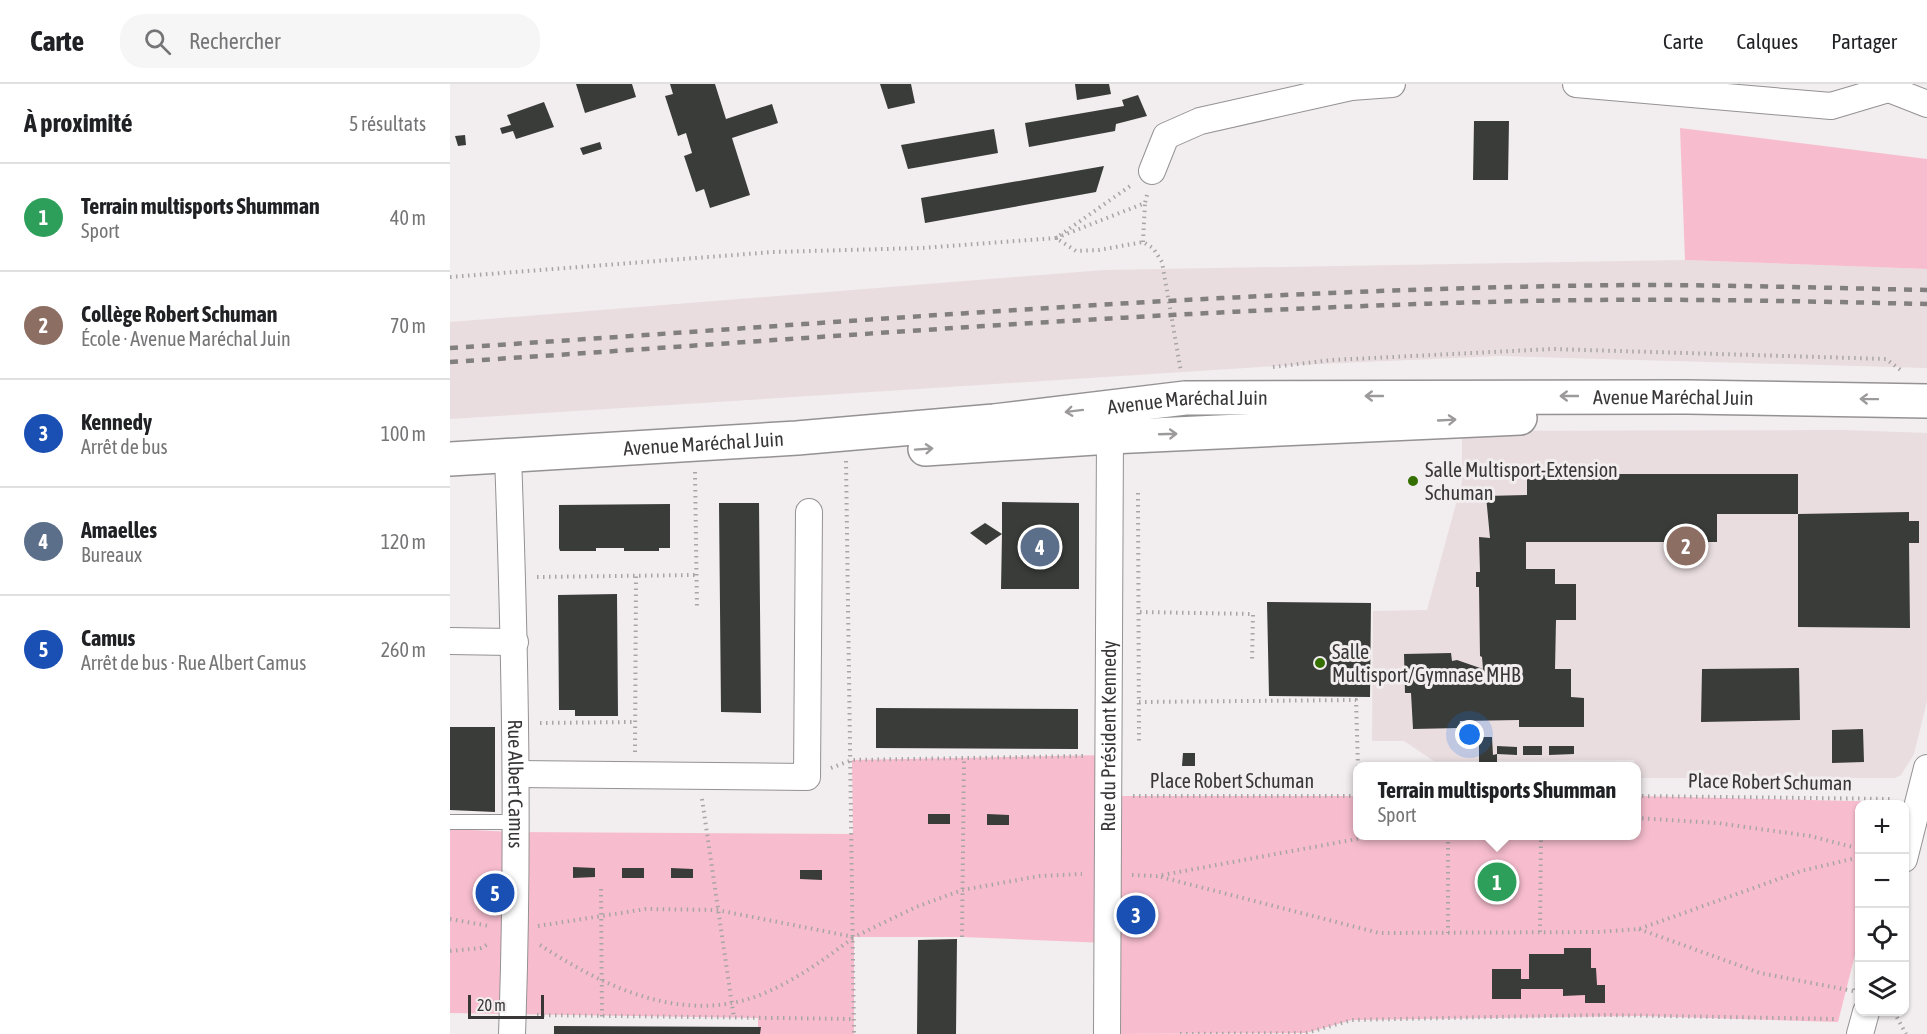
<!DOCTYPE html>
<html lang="fr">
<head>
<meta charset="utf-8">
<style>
  body { margin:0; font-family:"Asap Condensed",sans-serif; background:#f6f6f6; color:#202124 }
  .controls { position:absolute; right:18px; bottom:18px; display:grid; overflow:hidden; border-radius:12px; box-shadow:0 2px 4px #0004 }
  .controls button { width:54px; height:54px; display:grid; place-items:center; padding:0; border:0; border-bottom:2px solid #e0e0e0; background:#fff; color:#202124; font:30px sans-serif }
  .scale { position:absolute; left:18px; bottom:15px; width:76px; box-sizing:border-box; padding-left:6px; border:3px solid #383636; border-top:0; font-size:16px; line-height:21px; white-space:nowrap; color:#383636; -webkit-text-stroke:4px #f2edee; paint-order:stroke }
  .you { position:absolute; left:1020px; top:651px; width:21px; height:21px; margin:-15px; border:4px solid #fff; border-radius:50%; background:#1a73e8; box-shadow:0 0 0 9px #1a73e833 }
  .badge { display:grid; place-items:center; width:39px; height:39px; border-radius:50%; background:#346f00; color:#fff; font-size:20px; font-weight:700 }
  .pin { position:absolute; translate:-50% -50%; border:3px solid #fff; box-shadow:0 2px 6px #0006 }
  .popup { position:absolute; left:903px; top:678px; width:288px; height:78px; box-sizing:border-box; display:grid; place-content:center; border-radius:12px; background:#fff; filter:drop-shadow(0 2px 4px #0005); font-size:20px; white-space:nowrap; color:#757577 }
  .popup b { font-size:22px; color:#202124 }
  .popup::after { content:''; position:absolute; left:50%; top:100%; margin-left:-12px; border:12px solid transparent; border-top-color:#fff }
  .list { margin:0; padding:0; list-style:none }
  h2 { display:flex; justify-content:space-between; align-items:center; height:78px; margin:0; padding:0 24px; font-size:26px }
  h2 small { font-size:20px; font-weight:400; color:#757577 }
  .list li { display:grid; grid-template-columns:39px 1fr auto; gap:18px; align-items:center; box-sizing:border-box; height:108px; padding:0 24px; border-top:2px solid #e0e0e0 }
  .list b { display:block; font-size:22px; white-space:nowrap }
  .list p { margin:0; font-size:20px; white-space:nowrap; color:#757577 }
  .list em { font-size:20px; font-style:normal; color:#757577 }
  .icon { flex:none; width:33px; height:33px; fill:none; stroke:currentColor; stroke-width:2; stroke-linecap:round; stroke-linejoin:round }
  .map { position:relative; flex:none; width:1477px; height:950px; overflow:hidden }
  header { display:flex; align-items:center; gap:36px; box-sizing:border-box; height:84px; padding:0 30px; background:#fff; border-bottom:2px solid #e0e0e0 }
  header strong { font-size:28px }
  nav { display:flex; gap:33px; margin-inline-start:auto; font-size:21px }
  .search { width:420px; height:54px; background:#f6f6f6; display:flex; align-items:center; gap:15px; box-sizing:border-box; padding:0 21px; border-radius:24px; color:#757577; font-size:22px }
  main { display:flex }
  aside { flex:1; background:#fff }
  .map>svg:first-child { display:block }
  .built { fill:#e9dde0 }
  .green { fill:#f7bdce }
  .building { fill:#3a3c3a }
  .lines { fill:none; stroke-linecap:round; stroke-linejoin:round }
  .lane-casing { stroke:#959293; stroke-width:16 }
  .street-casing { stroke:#959293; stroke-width:28 }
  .secondary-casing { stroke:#959293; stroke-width:36 }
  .path { stroke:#a9a5a6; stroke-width:4; stroke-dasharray:1.5 4.5; stroke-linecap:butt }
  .lane { stroke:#fff; stroke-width:14 }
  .street { stroke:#fff; stroke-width:26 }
  .secondary { stroke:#fff; stroke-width:33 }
  .rail { stroke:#827f7f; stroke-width:4.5; stroke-dasharray:8 8; stroke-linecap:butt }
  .oneway { stroke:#9c9a9a }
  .poi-dot { fill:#346f00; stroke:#f2edee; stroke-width:2 }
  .labels { text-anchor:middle; stroke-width:6; stroke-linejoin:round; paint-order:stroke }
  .street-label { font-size:20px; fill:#383636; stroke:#f2edee }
  .poi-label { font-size:20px; fill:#383636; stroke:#f2edee; text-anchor:start }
</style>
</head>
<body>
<header>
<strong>Carte</strong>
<div class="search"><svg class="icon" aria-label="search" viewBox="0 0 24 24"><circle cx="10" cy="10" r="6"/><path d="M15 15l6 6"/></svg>Rechercher</div>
<nav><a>Carte</a><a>Calques</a><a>Partager</a></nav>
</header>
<main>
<aside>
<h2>À proximité<small>5 résultats</small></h2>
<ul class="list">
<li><span class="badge" style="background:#2e9e5b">1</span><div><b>Terrain multisports Shumman</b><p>Sport</p></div><em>40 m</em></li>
<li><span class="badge" style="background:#8d6e63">2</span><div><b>Collège Robert Schuman</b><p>École · Avenue Maréchal Juin</p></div><em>70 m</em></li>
<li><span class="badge" style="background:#1a4fb4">3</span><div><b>Kennedy</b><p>Arrêt de bus</p></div><em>100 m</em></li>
<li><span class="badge" style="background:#5c6f8a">4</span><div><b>Amaelles</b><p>Bureaux</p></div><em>120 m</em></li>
<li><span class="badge" style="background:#1a4fb4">5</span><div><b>Camus</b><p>Arrêt de bus · Rue Albert Camus</p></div><em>260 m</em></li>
</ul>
</aside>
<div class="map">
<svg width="1477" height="950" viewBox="0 0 1477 950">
  <rect width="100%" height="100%" fill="#f2edee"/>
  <path class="built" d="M 1235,176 L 1477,185 L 1477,284 L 1049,272 L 827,282 L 0,335 L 0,238 L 654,186 Z
    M 1393,346 L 1477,349 L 1477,617 L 1464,670 L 1451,691 L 1445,694 L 1187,694 L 1184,676 L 984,677 L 954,657 L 922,657 L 923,527 L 977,526 L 1012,398 L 1012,347 Z"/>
  <path class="green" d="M 1230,44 L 1477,75 L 1477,185 L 1235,176 Z
    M 658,671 L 657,712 L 907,712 L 908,752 L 1186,752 L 1187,712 L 1444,718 L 1444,720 L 1410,720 L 1409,855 L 1388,938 L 1191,932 L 902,936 L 856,949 L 657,950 L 656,859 L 512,853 L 404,853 L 404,950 L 308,950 L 308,934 L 0,929 L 0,745 L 67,748 L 403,750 L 402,676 Z"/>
  <path class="building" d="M 126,0 L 182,0 L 186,13 L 135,29 Z
    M 220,0 L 265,0 L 276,35 L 322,20 L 328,39 L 282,54 L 300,111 L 260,124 L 254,105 L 246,108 L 234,72 L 242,69 L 236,49 L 228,52 L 215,12 L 223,10 Z
    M 430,0 L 461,0 L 465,19 L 438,25 Z
    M 625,0 L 659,0 L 661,10 L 627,16 Z
    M 688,11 L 697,32 L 666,40 L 665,47 L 579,63 L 575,39 L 674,22 L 672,16 Z
    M 94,18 L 104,43 L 66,55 L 63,47 L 52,50 L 50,44 L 61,41 L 57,31 Z
    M 1024,37 L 1059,37 L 1058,96 L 1023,96 Z
    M 544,45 L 548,69 L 458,85 L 451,61 Z
    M 15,51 L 16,61 L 8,62 L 5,52 Z
    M 150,58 L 152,65 L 133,71 L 130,64 Z
    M 654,82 L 646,108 L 475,139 L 471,114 Z
    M 1077,390 L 1348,390 L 1348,430 L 1267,430 L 1267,458 L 1076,458 L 1076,485 L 1105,485 L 1105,500 L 1126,500 L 1126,536 L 1106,536 L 1105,585 L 1121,585 L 1121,613 L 1134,614 L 1134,643 L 1069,643 L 1069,636 L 1010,637 L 1009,644 L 963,645 L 961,609 L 955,609 L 954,570 L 1001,569 L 1002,577 L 1007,576 L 1033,585 L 1032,573 L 1030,572 L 1029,503 L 1026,503 L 1026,488 L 1030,488 L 1029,453 L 1040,454 L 1036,412 L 1077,411 Z
    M 552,418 L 629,419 L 629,505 L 551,505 L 552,450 L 536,461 L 520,449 L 535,439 L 552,450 Z
    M 269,419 L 309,419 L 311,629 L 271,628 Z
    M 220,420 L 220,464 L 209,464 L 209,467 L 174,467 L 174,464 L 146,464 L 146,467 L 110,467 L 109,464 L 109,421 Z
    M 1459,428 L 1459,437 L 1469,437 L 1469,459 L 1459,459 L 1460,544 L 1348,543 L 1348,430 Z
    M 167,510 L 168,632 L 125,632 L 125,626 L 109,626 L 108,511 Z
    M 817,518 L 921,519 L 920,613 L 819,612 Z
    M 1349,584 L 1350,636 L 1251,638 L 1252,585 Z
    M 426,624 L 628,625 L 628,665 L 426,664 Z
    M 0,643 L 45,643 L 45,728 L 0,726 Z
    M 1413,645 L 1414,678 L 1382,679 L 1382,646 Z
    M 1029,653 L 1042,653 L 1043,671 L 1047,670 L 1047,678 L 1029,678 Z
    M 1047,662 L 1067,663 L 1067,671 L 1047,670 Z
    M 1073,662 L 1092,662 L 1092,671 L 1073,671 Z
    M 1099,662 L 1124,662 L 1124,670 L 1099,671 Z
    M 733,669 L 745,669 L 745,682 L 732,682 Z
    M 478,730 L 500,730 L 500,740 L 478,740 Z
    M 537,730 L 559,731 L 559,741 L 537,741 Z
    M 123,783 L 145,784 L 145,793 L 123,794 Z
    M 172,784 L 194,784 L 194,794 L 172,794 Z
    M 221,784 L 243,785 L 243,794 L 221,794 Z
    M 350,786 L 372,786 L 372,796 L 350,795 Z
    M 507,855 L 506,950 L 467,950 L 468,856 Z
    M 1114,864 L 1141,864 L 1141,884 L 1146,884 L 1147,901 L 1155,901 L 1155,919 L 1135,919 L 1135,911 L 1113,912 L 1113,905 L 1071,905 L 1071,915 L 1042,915 L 1042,885 L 1071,885 L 1071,895 L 1079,895 L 1079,870 L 1114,870 Z
    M 104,942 L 311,943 L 310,950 L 104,950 Z"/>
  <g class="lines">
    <g class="lane-casing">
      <path id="lane" d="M 0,738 L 67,738"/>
    </g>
    <g class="street-casing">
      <g id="street">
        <path d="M 1126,0 L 1381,22 L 1438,5"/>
        <path d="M 1426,0 L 1477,20"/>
        <path d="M 702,87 L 716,52 L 750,37 L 901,3 L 942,0"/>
        <path id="s1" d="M 58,372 C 65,565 69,757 62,950"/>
        <path d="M 0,557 L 65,558"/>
        <path d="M 67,690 L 357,693 L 359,428"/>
        <path d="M 1454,775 L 1477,684"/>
        <path id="s2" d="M 657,950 L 660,353"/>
        <path d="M 1410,950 L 1416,928"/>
      </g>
    </g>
    <g class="secondary-casing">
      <g id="secondary">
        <path d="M 475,365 L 660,353 L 1070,334"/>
        <path id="s3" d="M 0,375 L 347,354 L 544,337 L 735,314 L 1237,313 L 1477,317"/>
      </g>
    </g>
    <path class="path" d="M 697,111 L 695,119 L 606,154 L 626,167 L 649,166 L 693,158 L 703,164 L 712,178 L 731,288
      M 693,158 L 695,119
      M 0,193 L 323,168 L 472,164 L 606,154 L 683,100
      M 823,283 L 882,276 L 1102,265 L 1436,275 L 1452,287
      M 396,377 L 404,950
      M 245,388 L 247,526
      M 688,409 L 689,659
      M 87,493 L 246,491
      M 690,528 L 803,530 L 802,578
      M 689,618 L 906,616 L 908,682
      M 90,639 L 185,638
      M 185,668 L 186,492
      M 381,684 L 402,676 L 633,672
      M 683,712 L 908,712
      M 1186,712 L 1444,715
      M 252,715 L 284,934
      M 1186,734 L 1267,739 L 1360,752 L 1410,765
      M 998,752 L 998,849
      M 682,791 L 707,792 L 923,752
      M 711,793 L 929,849 L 1148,848 L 1189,845 L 1351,787 L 1410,773
      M 151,805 L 152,933
      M 0,835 L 39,842
      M 88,842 L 196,825 L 267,826 L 404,853 L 466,823 L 512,806 L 590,792 L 632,790
      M 1189,845 L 1310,889 L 1403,907
      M 1090,848 L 1091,752
      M 512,853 L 514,674
      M 90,861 C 155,903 232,941 310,911 C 345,897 375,875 404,853
      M 0,867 L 31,864 L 40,859
      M 1405,906 L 1410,888
      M 1444,928 L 1456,950
      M 87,931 L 404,935
      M 730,950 L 856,949 L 902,936 L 1041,933 L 1156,931 L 1388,935"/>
    <use href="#lane" class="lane"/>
    <use href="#street" class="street"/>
    <use href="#secondary" class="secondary"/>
    <path class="rail" d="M 0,264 C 395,239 791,204 1187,201 C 1284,201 1380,204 1477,206
      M 0,278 C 358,255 717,225 1076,217 C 1210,214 1343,217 1477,220"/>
  </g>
  <defs><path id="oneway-shaft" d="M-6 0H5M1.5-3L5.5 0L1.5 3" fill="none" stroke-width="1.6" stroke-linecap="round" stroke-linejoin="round" transform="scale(1.5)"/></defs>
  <g class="oneway">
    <use href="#oneway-shaft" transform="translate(924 312) rotate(180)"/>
    <use href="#oneway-shaft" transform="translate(1119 312) rotate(-180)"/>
    <use href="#oneway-shaft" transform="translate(1419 315) rotate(-179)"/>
    <use href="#oneway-shaft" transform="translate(624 327) rotate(173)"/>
    <use href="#oneway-shaft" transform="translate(997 336) rotate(-3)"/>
    <use href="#oneway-shaft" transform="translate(718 350) rotate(-2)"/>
    <use href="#oneway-shaft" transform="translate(474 365) rotate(-4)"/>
  </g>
  <g class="poi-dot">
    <circle cx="963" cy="397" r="6"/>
    <circle cx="870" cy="579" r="6"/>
  </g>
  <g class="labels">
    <g class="street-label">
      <text dy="7" stroke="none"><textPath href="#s3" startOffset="1226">Avenue Maréchal Juin</textPath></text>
      <text dy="7" stroke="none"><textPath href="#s3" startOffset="740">Avenue Maréchal Juin</textPath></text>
      <text dy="7" stroke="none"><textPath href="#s3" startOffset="254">Avenue Maréchal Juin</textPath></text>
      <text dy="7" stroke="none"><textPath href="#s2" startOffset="298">Rue du Président Kennedy</textPath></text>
      <text x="782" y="704">Place Robert Schuman</text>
      <text transform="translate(1320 698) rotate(1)" y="7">Place Robert Schuman</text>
      <text dy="7" stroke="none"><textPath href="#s1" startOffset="328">Rue Albert Camus</textPath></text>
    </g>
    <g class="poi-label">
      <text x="975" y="393">Salle Multisport-Extension<tspan x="975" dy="23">Schuman</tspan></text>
      <text x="882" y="575">Salle<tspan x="882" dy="23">Multisport/Gymnase MHB</tspan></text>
    </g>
  </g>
</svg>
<div class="controls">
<button>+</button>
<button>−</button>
<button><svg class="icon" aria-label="locate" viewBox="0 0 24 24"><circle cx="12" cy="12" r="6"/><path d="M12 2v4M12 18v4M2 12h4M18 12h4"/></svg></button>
<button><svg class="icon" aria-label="layers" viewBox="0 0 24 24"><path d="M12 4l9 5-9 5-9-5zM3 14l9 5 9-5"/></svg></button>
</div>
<div class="scale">20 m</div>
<div class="you"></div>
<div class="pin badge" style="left:1047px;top:798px;background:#2e9e5b">1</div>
<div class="popup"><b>Terrain multisports Shumman</b>Sport</div>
<div class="pin badge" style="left:1236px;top:462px;background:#8d6e63">2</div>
<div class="pin badge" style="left:686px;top:831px;background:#1a4fb4">3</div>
<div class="pin badge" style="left:590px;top:463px;background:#5c6f8a">4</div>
<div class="pin badge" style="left:45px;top:809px;background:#1a4fb4">5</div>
</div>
</main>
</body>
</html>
